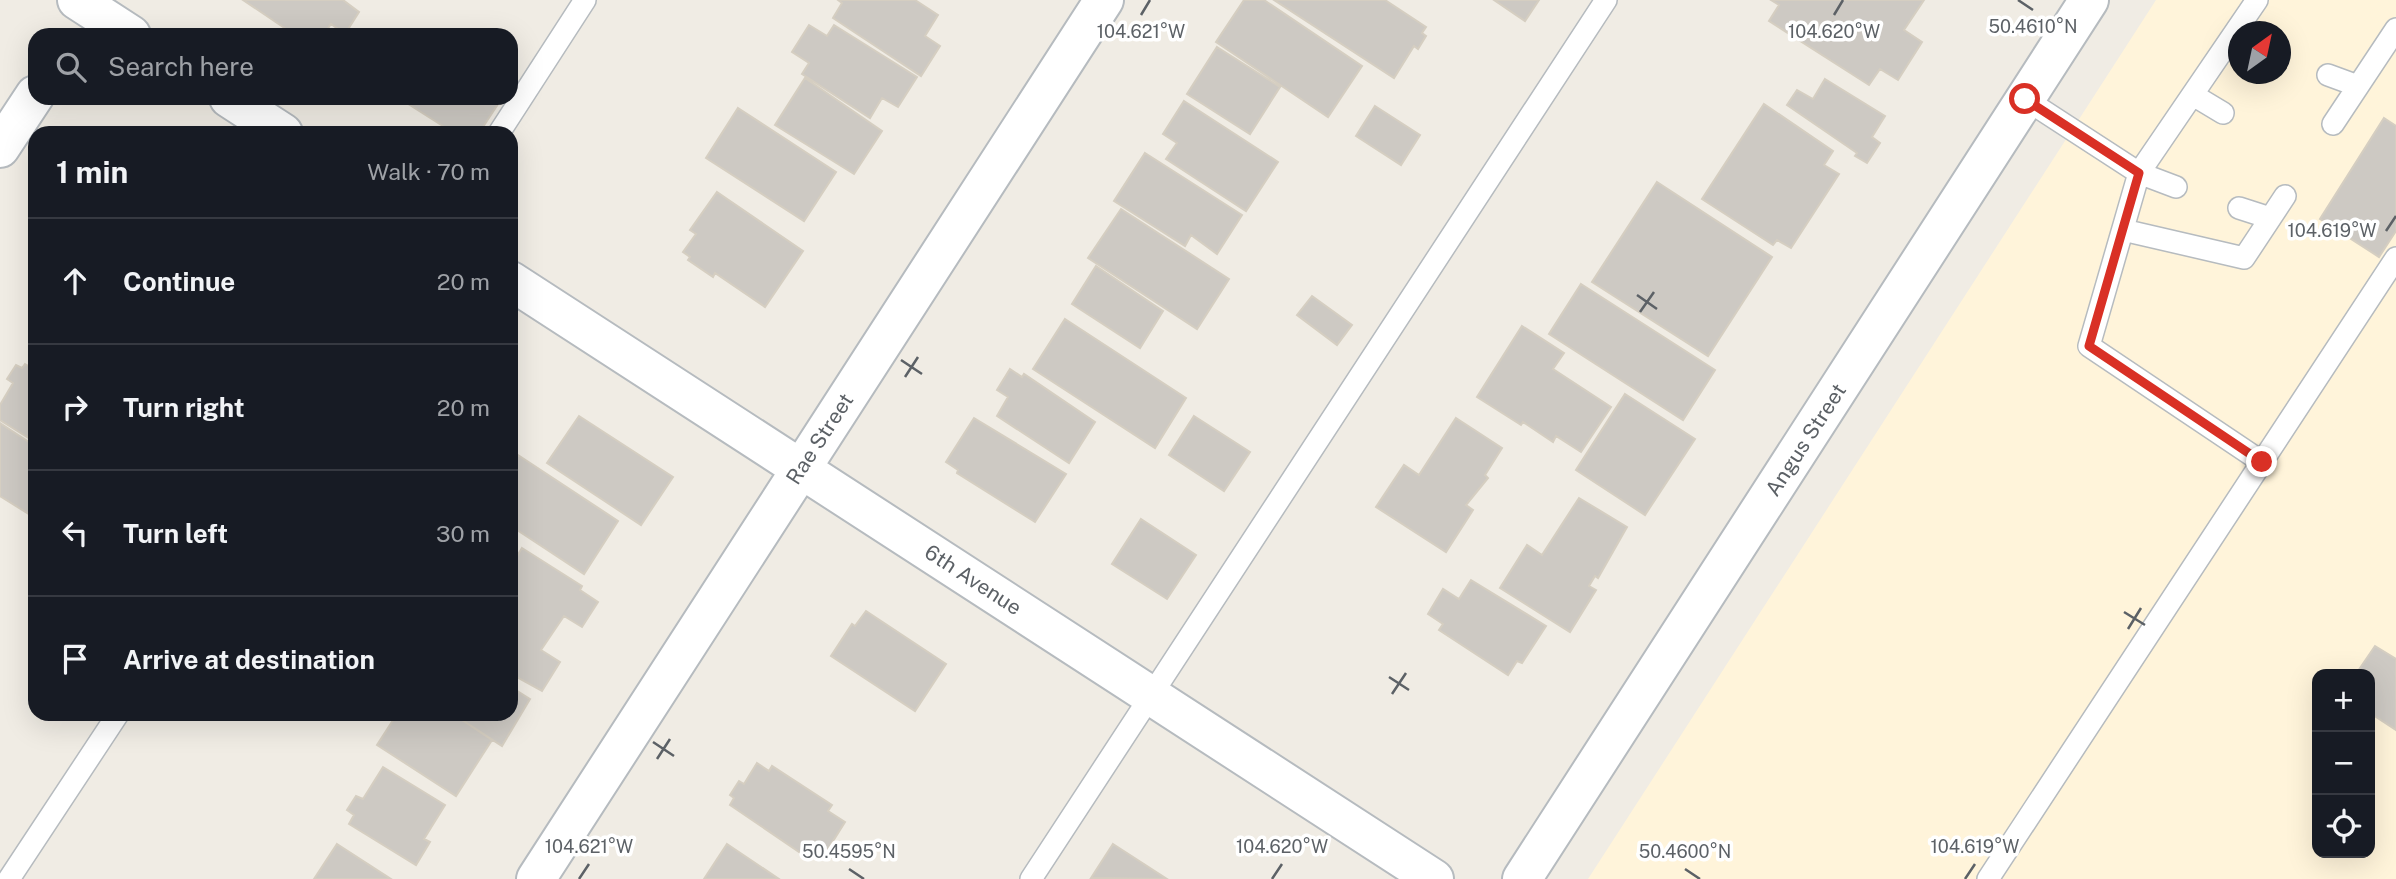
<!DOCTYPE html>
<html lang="en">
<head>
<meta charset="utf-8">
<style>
  body { margin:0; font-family:"Public Sans",sans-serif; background:#242831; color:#f1f3f6 }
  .controls { position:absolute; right:21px; bottom:21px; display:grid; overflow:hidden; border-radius:14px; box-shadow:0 7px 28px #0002 }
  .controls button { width:63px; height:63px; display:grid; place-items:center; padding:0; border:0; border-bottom:2px solid #363941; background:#171b24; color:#f1f3f6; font:35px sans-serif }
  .compass { position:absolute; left:2228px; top:21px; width:63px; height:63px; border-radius:50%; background:#171b24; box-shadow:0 7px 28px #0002; rotate:33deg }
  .stop { position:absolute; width:21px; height:21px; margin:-16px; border:5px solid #d93025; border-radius:50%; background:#fff }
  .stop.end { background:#d93025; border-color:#fff; box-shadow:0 2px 7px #0008 }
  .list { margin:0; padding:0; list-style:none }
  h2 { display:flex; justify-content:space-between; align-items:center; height:91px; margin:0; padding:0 28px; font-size:30px }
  h2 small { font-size:23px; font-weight:400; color:#9ea1a6 }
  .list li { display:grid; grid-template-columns:46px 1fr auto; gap:21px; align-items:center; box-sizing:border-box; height:126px; padding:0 28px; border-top:2px solid #363941 }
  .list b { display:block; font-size:26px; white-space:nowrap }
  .list em { font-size:23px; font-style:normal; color:#9ea1a6 }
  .icon { flex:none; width:38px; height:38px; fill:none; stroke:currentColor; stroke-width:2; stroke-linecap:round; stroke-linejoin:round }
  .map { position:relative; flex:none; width:2396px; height:879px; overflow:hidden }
  .search { position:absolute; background:#171b24; box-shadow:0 7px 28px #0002; left:28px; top:28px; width:490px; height:77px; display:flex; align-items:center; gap:18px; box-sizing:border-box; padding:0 24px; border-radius:21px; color:#9ea1a6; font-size:26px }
  .panel { position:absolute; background:#171b24; box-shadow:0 7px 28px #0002; left:28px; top:126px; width:490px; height:595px; border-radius:21px }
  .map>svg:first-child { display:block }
  .commercial { fill:#fff4da; fill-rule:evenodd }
  .building { fill:#cdc9c3; stroke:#d5cec1; stroke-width:2 }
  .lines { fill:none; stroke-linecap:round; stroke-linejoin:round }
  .lane-casing { stroke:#b6bbbf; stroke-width:24 }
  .street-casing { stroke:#b6bbbf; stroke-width:42 }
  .lane { stroke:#fff; stroke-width:21 }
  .street { stroke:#fff; stroke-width:38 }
  .route { stroke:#d93025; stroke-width:9 }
  .ticks { fill:none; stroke:#5c6166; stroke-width:2.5 }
  .labels { text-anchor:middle; stroke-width:7; stroke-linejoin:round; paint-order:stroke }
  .street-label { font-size:21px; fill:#5c6166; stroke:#fff }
  .ticks-label { font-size:18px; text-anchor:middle; fill:#5c6166; stroke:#fff; stroke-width:7; stroke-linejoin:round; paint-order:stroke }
</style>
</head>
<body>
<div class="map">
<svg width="2396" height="879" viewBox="0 0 2396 879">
  <rect width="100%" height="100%" fill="#f0ece4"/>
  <path class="commercial" d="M 2156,0 L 2396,0 L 2396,879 L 1588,879 ZM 2238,32 L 2280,32 L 2280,74 L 2238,74 ZM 2317,674 L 2370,674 L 2370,853 L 2317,853 Z"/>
  <path class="building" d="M 243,0 L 343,0 L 359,12 L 345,34 L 331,24 L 326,31 L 332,35 L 295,35 Z
    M 838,0 L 915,0 L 938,15 L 925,36 L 940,46 L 921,76 L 833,18 L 842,3 Z
    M 1244,0 L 1264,0 L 1362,66 L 1328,117 L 1216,42 Z
    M 1274,0 L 1385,0 L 1426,27 L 1422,33 L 1426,36 L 1418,49 L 1414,46 L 1394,78 Z
    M 1494,0 L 1539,0 L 1525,21 Z
    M 1771,0 L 1924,0 L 1904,30 L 1922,42 L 1898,80 L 1880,69 L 1869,85 L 1769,21 L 1779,5 Z
    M 809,25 L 827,36 L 834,25 L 917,77 L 898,107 L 882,98 L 870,118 L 802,74 L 809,63 L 792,52 Z
    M 1217,47 L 1280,87 L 1250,134 L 1187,94 Z
    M 805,78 L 882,131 L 854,174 L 775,125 Z
    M 1825,79 L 1885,116 L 1872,137 L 1880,143 L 1867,163 L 1855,156 L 1857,153 L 1787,105 L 1797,90 L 1813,99 Z
    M 407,98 L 502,98 L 479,133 L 454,133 L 405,102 Z
    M 1184,101 L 1278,162 L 1246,211 L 1166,159 L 1177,143 L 1163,134 Z
    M 1764,104 L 1833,151 L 1824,165 L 1839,174 L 1791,248 L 1777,240 L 1773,245 L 1702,199 Z
    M 1375,106 L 1420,135 L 1401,165 L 1356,136 Z
    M 738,108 L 836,172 L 804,221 L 706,158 Z
    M 2384,118 L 2396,126 L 2396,231 L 2379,257 L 2320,219 Z
    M 1145,153 L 1242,215 L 1217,254 L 1191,235 L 1185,246 L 1114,201 Z
    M 1657,182 L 1772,257 L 1708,356 L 1592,282 Z
    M 717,192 L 803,251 L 765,307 L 715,273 L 713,277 L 688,260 L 690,257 L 683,252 L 696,234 L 690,230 Z
    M 1121,209 L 1229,279 L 1197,329 L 1088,258 Z
    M 1096,266 L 1163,311 L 1140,348 L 1072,304 Z
    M 1581,284 L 1715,370 L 1683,420 L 1549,334 Z
    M 1312,296 L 1352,325 L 1337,345 L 1297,315 Z
    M 1065,319 L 1186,398 L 1155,448 L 1033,369 Z
    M 1522,326 L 1564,353 L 1553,369 L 1611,407 L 1581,452 L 1556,436 L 1553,442 L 1523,422 L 1521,425 L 1477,397 Z
    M 25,364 L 35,370 L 35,442 L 0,420 L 0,405 L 13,383 L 7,379 L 16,365 L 22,368 Z
    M 1010,369 L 1022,377 L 1024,374 L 1095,422 L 1069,463 L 997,416 L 1008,397 L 997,390 Z
    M 1625,394 L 1695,439 L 1645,515 L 1576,470 Z
    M 579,416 L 673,477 L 641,525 L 547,463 Z
    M 1194,416 L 1250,452 L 1224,491 L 1169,455 Z
    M 974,418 L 1066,474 L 1035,522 L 957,473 L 958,470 L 946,462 Z
    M 1456,418 L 1502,448 L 1485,475 L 1488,478 L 1466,505 L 1473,510 L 1446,552 L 1376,507 L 1404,465 L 1419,475 Z
    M 0,423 L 35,446 L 35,518 L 0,496 Z
    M 518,455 L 618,521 L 584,574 L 511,526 L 511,465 Z
    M 1579,498 L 1627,527 L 1598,578 L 1595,576 L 1589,586 L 1596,590 L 1570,632 L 1500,588 L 1527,545 L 1542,555 Z
    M 1141,519 L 1196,555 L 1167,599 L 1112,564 Z
    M 522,548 L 582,586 L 580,590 L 598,602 L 582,627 L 564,616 L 541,650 L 560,662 L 542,691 L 511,674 L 511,566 Z
    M 1471,580 L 1546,626 L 1522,663 L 1517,661 L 1508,675 L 1439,630 L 1443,624 L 1428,614 L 1443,589 L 1459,599 Z
    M 866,611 L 946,664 L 915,711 L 831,656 L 852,624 L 855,626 Z
    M 2375,646 L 2396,659 L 2396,730 L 2370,713 L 2370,674 L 2356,674 Z
    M 511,687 L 530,699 L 502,746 L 453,714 L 511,714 Z
    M 397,714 L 453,714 L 492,740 L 456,796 L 377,745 Z
    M 757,763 L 769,771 L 772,766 L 832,805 L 828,811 L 845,822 L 823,857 L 806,846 L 802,854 L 730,805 L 734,798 L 730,795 L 739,781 L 744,784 Z
    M 383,767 L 445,805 L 424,839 L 430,842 L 416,865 L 349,824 L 354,815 L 347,810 L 356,796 L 363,799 Z
    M 337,844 L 391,879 L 314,879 Z
    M 727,844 L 779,879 L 704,879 Z
    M 1113,844 L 1167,879 L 1091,878 Z"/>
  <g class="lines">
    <g class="lane-casing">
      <path id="lane" d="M 2328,75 L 2358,86
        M 2193,95 L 2223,113
        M 2025,99 L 2139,173 L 2257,0
        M 2333,124 L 2396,29
        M 499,133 L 585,0
        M 2176,187 L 2139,173 L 2089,346 L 2262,462
        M 2239,208 L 2270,218
        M 2123,230 L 2244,258 L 2285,196
        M 9,879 L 118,714
        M 1031,879 L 1606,0
        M 1988,879 L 2396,258"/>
    </g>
    <g class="street-casing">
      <path id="street" d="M 77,0 L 131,35
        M 229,98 L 283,133
        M 0,148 L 35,95
        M 511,281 L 1434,879
        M 536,879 L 1104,0
        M 1522,879 L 2089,0"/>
    </g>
    <use href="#lane" class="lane"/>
    <use href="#street" class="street"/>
  </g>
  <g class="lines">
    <path class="route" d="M 2025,99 L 2139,173 L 2089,346 L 2262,462"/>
  </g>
  <path class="ticks" d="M 2018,0 L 2033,10M 1141,15 L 1150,0M 1834,15 L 1843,0M 2386,231 L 2396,216M 1637,295 L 1657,309M 1640,312 L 1654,292M 901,360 L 922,374M 905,377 L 918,357M 2124,612 L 2145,625M 2128,629 L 2141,608M 1389,677 L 1409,690M 1392,694 L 1406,673M 653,742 L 674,756M 657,759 L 670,739M 849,869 L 864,879M 1685,869 L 1700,879M 579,879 L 589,864M 1272,879 L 1282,864M 1965,879 L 1975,864"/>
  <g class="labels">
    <g class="street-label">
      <text transform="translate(820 439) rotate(-57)" y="7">Rae Street</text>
      <text transform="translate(1806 440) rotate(-57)" y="7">Angus Street</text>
      <text transform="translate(973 580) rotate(33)" y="7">6th Avenue</text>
    </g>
  </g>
  <g class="ticks-label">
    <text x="2033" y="33">50.4610°N</text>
    <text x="1834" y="38">104.620°W</text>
    <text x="1141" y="38">104.621°W</text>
    <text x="2332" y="237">104.619°W</text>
    <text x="589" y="853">104.621°W</text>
    <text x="1282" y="853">104.620°W</text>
    <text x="1975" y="853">104.619°W</text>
    <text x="849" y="858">50.4595°N</text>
    <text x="1685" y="858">50.4600°N</text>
  </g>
</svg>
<div class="controls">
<button>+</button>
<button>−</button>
<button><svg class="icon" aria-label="locate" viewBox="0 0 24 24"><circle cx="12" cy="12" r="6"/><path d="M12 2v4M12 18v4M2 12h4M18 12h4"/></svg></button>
</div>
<svg class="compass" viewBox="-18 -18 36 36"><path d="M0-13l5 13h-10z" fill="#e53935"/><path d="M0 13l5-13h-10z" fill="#9ea1a6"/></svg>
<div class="stop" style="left:2025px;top:99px"></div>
<div class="stop end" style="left:2262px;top:462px"></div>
<div class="search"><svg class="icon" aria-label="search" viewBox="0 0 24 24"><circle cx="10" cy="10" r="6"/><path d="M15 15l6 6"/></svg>Search here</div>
<section class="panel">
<h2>1 min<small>Walk · 70 m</small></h2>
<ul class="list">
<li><svg class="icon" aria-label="ahead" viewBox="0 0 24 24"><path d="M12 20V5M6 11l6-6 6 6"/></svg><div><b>Continue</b></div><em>20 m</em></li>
<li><svg class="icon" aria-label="right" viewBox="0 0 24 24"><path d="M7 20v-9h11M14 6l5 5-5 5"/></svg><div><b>Turn right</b></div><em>20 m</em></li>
<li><svg class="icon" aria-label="left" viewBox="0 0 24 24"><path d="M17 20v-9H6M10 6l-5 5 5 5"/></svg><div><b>Turn left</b></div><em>30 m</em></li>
<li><svg class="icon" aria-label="arrive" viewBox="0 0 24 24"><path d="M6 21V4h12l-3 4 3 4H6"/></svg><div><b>Arrive at destination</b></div></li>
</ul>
</section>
</div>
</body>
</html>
